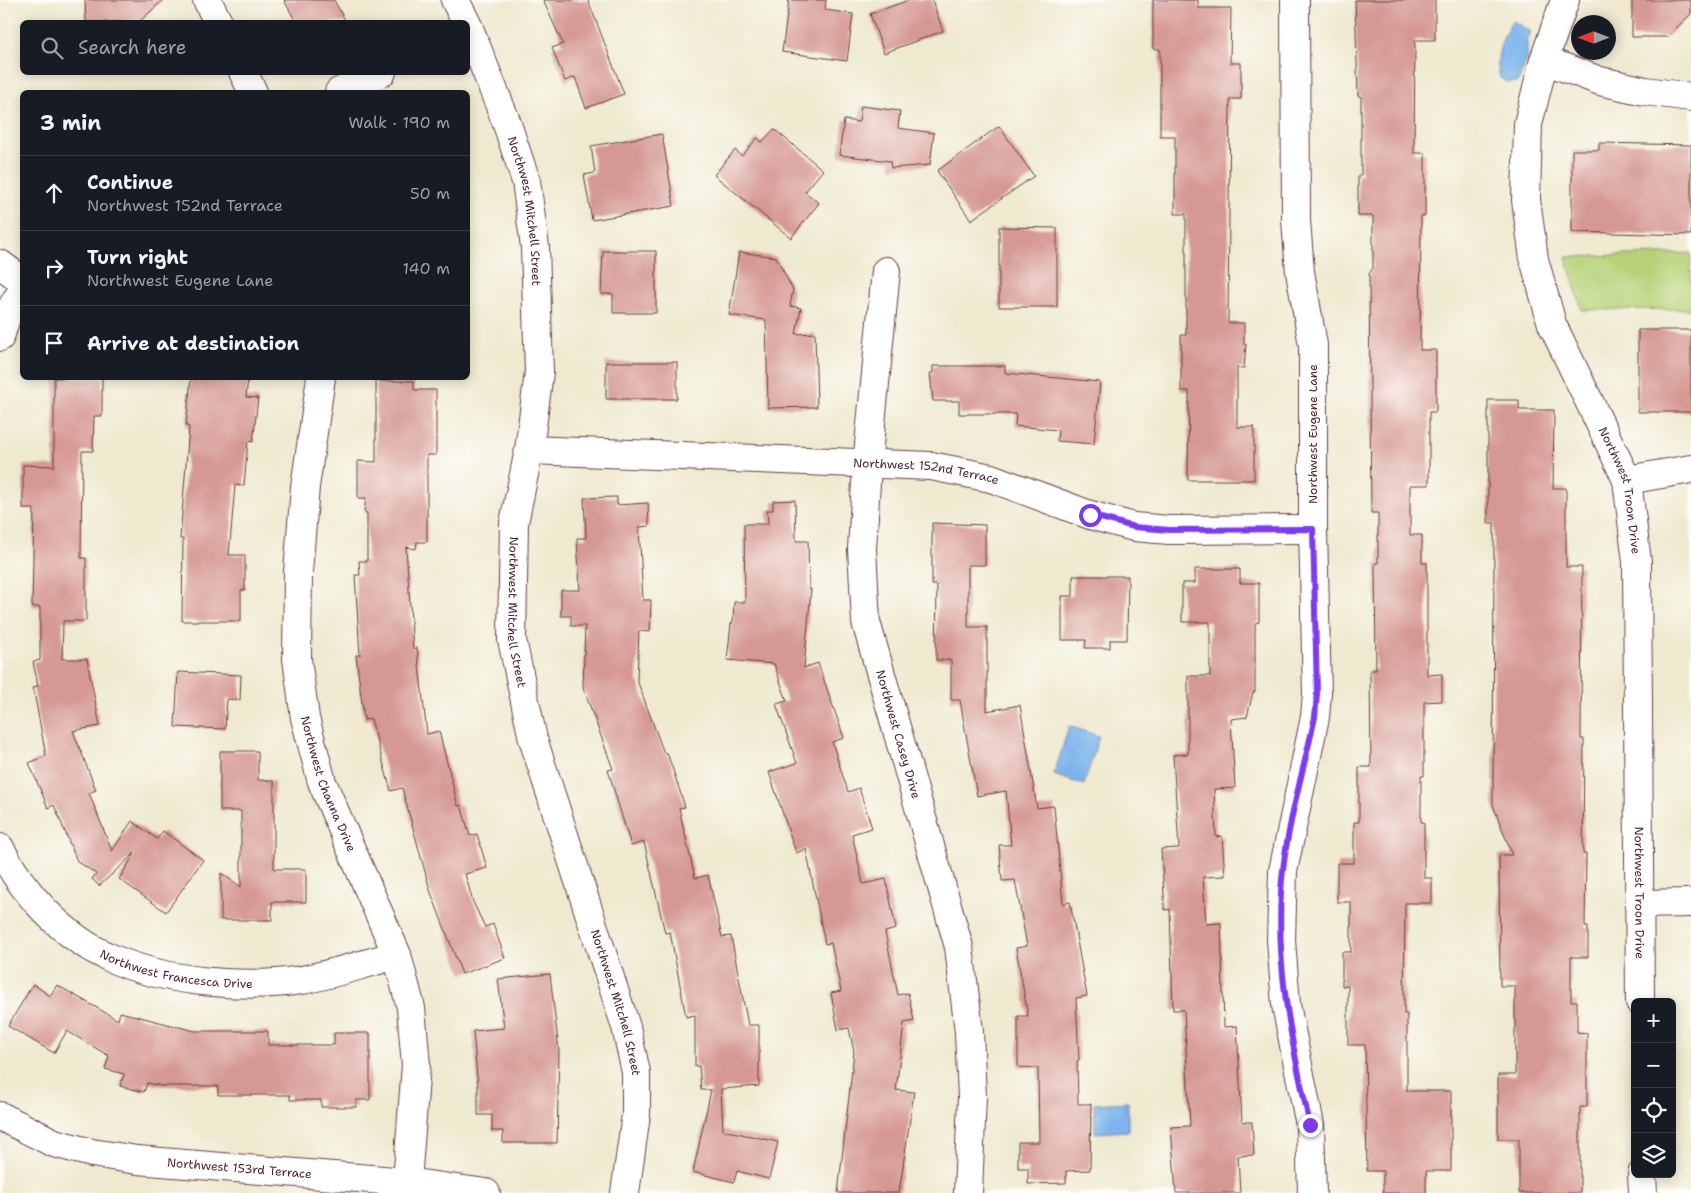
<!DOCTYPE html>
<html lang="en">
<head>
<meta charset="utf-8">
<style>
  body { margin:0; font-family:"Shantell Sans",sans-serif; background:#242831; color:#f1f3f6 }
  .controls { position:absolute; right:15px; bottom:15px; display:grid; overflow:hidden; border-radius:8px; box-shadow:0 2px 12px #0003 }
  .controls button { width:45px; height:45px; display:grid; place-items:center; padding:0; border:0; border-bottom:1px solid #363941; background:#171b24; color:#f1f3f6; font:25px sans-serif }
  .compass { position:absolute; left:1571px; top:15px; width:45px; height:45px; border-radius:50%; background:#171b24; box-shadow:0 2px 12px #0003; rotate:270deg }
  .stop { position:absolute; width:15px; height:15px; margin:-11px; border:4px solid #7c3aed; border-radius:50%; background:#fff }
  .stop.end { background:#7c3aed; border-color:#fff; box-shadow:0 1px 5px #0008 }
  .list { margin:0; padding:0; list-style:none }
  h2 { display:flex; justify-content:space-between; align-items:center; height:65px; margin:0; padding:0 20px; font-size:21px }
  h2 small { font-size:16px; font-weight:400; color:#9ea1a6 }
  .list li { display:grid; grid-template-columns:32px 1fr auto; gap:15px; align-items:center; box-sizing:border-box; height:75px; padding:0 20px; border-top:1px solid #363941 }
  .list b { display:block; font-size:19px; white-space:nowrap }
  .list p { margin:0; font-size:16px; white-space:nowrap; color:#9ea1a6 }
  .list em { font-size:16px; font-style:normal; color:#9ea1a6 }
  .icon { flex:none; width:28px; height:28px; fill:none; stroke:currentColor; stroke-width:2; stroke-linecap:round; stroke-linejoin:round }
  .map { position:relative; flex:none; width:1691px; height:1193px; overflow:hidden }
  .search { position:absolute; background:#171b24; box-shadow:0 2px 12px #0003; left:20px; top:20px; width:450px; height:55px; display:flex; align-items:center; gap:12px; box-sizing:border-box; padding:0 18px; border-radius:8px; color:#9ea1a6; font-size:19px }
  .panel { position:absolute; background:#171b24; box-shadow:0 2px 12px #0003; left:20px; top:90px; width:450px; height:290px; border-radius:8px }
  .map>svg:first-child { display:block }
  .green { fill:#b6d177; stroke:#807851 }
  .water { fill:#7cb4ec; stroke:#636a8c }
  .building { fill:#d69893 }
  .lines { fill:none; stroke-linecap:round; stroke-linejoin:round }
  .minor-casing { stroke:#633d44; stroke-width:30 }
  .minor { stroke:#fff; stroke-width:28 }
  .route { stroke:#7c3aed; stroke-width:6 }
  .labels { text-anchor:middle; stroke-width:4; stroke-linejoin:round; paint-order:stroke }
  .street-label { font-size:12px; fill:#4a1f2b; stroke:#fdfcf7 }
</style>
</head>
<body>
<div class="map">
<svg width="1691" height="1193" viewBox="0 0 1691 1193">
  <rect width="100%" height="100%" fill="#fdfcf7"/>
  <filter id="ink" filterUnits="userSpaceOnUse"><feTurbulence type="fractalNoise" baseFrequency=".02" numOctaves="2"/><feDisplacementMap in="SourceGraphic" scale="10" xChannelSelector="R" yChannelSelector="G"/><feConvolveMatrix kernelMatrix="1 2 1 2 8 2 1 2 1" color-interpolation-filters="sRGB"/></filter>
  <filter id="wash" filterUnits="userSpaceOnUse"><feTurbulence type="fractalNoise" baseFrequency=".0096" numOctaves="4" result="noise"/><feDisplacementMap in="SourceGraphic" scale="20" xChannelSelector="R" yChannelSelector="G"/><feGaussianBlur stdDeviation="1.12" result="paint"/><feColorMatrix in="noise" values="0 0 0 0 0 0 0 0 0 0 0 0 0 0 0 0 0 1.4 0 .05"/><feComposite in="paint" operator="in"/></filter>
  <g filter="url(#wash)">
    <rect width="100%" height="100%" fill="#eee9cf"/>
    <path class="green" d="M 1691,253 L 1691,309 L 1582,310 L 1566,257 Z"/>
    <path class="water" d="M 1513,21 L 1531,32 L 1527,41 L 1527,59 L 1518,82 L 1507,82 L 1500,78 C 1496,65 1498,52 1503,39 C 1505,33 1508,32 1509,25 Z
      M 1069,726 L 1099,736 L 1084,785 L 1054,775 Z
      M 1128,1102 L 1128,1131 L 1095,1133 L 1094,1104 Z"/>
    <g id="blocks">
      <path class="building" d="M 85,0 L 163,0 L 139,22 L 86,22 Z
        M 284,0 L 334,0 L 346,22 L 296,22 Z
        M 543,0 L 588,0 L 624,94 L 586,108 L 575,77 L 565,81 L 552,48 L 563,44 Z
        M 789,0 L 826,0 L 825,10 L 853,14 L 847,61 L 782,52 Z
        M 909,0 L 932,0 L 943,31 L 884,53 L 870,14 Z
        M 1153,0 L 1198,0 L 1198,8 L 1231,8 L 1230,63 L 1241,63 L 1241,99 L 1230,99 L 1228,323 L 1244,323 L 1244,344 L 1246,344 L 1244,368 L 1237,368 L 1237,427 L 1254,427 L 1254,480 L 1188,480 L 1189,391 L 1181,391 L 1181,335 L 1186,335 L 1186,214 L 1175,214 L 1175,136 L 1160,136 L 1160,49 L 1153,49 Z
        M 1355,0 L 1435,0 L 1435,40 L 1415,40 L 1414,153 L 1425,153 L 1425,216 L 1421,216 L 1420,350 L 1436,350 L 1436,412 L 1429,412 L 1429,485 L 1410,485 L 1410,535 L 1422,535 L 1422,563 L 1427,563 L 1427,675 L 1442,674 L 1442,701 L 1424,702 L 1424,776 L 1421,776 L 1421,822 L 1424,822 L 1424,878 L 1432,878 L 1432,903 L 1405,903 L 1404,1014 L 1407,1014 L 1407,1091 L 1451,1091 L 1451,1171 L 1426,1171 L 1426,1193 L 1383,1193 L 1383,1171 L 1367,1171 L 1365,1045 L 1348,1045 L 1348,986 L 1342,986 L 1342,952 L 1351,952 L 1351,902 L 1337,902 L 1337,863 L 1354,863 L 1354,822 L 1359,822 L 1359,767 L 1371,767 L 1370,670 L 1376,670 L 1375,563 L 1378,563 L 1378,513 L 1371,513 L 1369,274 L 1373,268 L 1373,216 L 1358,216 L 1358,175 L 1361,175 L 1361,96 L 1358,96 Z
        M 1632,0 L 1691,0 L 1691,14 L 1667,37 L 1632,37 Z
        M 861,106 L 900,111 L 898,128 L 934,133 L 930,165 L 891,168 L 890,161 L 839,155 L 844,120 L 859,122 Z
        M 999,126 L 1034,176 L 971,220 L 937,171 Z
        M 774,129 L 823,170 L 805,192 L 819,203 L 791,238 L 714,175 L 735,150 L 742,156 L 757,138 L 762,142 Z
        M 662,134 L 674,206 L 592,220 L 584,175 L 595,173 L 591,146 Z
        M 1599,143 L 1691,145 L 1691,235 L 1572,232 L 1572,150 L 1599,150 Z
        M 999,227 L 1057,228 L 1057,307 L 999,307 Z
        M 603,251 L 656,251 L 656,313 L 613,313 L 613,294 L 601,294 Z
        M 739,252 L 776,257 L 793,290 L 790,306 L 801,308 L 796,334 L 815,333 L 817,407 L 768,408 L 766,320 L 729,315 Z
        M 1638,330 L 1691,330 L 1691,412 L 1638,412 Z
        M 606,362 L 677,362 L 677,399 L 606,399 Z
        M 933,366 L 1005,366 L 1005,373 L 1100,382 L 1094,444 L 1057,441 L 1058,430 L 1015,426 L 1016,414 L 959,414 L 959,401 L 933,401 L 930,373 L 933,373 Z
        M 54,378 L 102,378 L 102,416 L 94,416 L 93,451 L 82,451 L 81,558 L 86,558 L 86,621 L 63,621 L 62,659 L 87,659 L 100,726 L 73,731 L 96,790 L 89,793 L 112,851 L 132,821 L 157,839 L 163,831 L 203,860 L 166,912 L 119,879 L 135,853 L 99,886 L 92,879 L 96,874 L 77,861 L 54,805 L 48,808 L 29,763 L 46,756 L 33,687 L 38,686 L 33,662 L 40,660 L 40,607 L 32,607 L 34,509 L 23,509 L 23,465 L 54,466 Z
        M 191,378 L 248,378 L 246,397 L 258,398 L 253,442 L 248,441 L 244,486 L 235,485 L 229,555 L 245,555 L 245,590 L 241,590 L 241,621 L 182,621 L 183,539 L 180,539 L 189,427 L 186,426 Z
        M 376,381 L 414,381 L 414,390 L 436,390 L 436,455 L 427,455 L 427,542 L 417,542 L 416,549 L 406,547 L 413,649 L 417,648 L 427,734 L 439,731 L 458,806 L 461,805 L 470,836 L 477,834 L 487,868 L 465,874 L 473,902 L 485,927 L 493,924 L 505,958 L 462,974 L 430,890 L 402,788 L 391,791 L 371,719 L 364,720 L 356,655 L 360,655 L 355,575 L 360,575 L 359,561 L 367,561 L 367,513 L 364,512 L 366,498 L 358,498 L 358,461 L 376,462 Z
        M 1488,400 L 1519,400 L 1519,410 L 1554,410 L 1553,488 L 1566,488 L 1566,567 L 1582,567 L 1581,739 L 1584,739 L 1583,854 L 1586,854 L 1585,927 L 1588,927 L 1588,957 L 1571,957 L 1571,1001 L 1577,1001 L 1577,1032 L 1587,1033 L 1587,1107 L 1580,1107 L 1580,1193 L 1519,1193 L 1519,1139 L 1498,1139 L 1498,1075 L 1515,1075 L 1515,986 L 1500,986 L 1499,855 L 1512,855 L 1493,805 L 1494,548 L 1494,523 L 1488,523 Z
        M 617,497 L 617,505 L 648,503 L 649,526 L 639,527 L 643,600 L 651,600 L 650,632 L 639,631 L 637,680 L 664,753 L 667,753 L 673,770 L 685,807 L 679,808 L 695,878 L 708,875 L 722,937 L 731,936 L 748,1025 L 759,1025 L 759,1086 L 721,1089 L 723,1130 L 778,1142 L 769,1179 L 737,1171 L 734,1182 L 693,1172 L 711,1090 L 701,1090 L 699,1066 L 695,1066 L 695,1015 L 686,1017 L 670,932 L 665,933 L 644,842 L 631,846 L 608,770 L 613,769 L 583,687 L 585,626 L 571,626 L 571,616 L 561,616 L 561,590 L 580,590 L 577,538 L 586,538 L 584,498 Z
        M 795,500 L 796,541 L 808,541 L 809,589 L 811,589 L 804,668 L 818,663 L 844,738 L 832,742 L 848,792 L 859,788 L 872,828 L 852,834 L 863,884 L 886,879 L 896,929 L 885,932 L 898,995 L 908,993 L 914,1021 L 904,1023 L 896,1090 L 914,1092 L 899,1193 L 838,1193 L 854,1052 L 849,1028 L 838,1030 L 831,993 L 841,991 L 831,943 L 825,944 L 806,849 L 796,853 L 769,772 L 797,763 L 776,704 L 787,701 L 774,664 L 727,660 L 731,624 L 733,622 L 734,602 L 745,602 L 744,524 L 768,524 L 767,510 L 773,510 L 773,501 Z
        M 932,523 L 985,525 L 985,565 L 968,565 L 968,627 L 987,627 L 987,711 L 1020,705 L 1037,808 L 1054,806 L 1063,904 L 1070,902 L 1087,996 L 1076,998 L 1079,1060 L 1077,1061 L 1078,1104 L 1091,1104 L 1090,1170 L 1066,1171 L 1066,1183 L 1028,1184 L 1028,1168 L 1018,1168 L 1018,1142 L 1039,1142 L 1038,1068 L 1018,1067 L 1018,1016 L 1028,1016 L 1016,948 L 1027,946 L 1015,880 L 1002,881 L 999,845 L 1011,845 L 1006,791 L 977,796 L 960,700 L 951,700 L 951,660 L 936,660 L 937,585 L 932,585 Z
        M 1195,569 L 1240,569 L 1240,583 L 1259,583 L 1259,622 L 1255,623 L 1255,692 L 1253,692 L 1247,717 L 1231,719 L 1235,788 L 1214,789 L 1216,837 L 1222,836 L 1225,876 L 1203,877 L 1206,924 L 1221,923 L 1224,1027 L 1237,1026 L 1242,1122 L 1252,1122 L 1254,1155 L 1238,1156 L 1240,1193 L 1176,1193 L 1171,1127 L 1190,1126 L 1184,1010 L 1173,1010 L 1170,909 L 1165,910 L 1161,849 L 1179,848 L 1173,755 L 1188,754 L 1188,676 L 1210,676 L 1210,622 L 1182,622 L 1182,583 L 1195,583 Z
        M 1073,576 L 1128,576 L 1127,640 L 1110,640 L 1110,648 L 1085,648 L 1086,640 L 1062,640 L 1062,596 L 1073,596 Z
        M 178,672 L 241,675 L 240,700 L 227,699 L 225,729 L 175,727 Z
        M 220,751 L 258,751 L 258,780 L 274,781 L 274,869 L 306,869 L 306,902 L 272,902 L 272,920 L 221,920 L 221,873 L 241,887 L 241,811 L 220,811 Z
        M 550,974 L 559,1051 L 557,1143 L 503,1143 L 503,1131 L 492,1131 L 492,1115 L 478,1115 L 478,1088 L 473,1031 L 504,1028 L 498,979 Z
        M 33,984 L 50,996 L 57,985 L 118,1020 L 120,1012 L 195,1031 L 268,1031 L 268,1045 L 334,1045 L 334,1033 L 370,1033 L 370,1100 L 356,1100 L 356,1107 L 321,1107 L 321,1100 L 290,1100 L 290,1095 L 218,1095 L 218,1086 L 162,1086 L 147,1083 L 144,1092 L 120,1086 L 124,1074 L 105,1069 L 109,1056 L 67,1031 L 54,1053 L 8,1026 Z"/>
    </g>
  </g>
  <g filter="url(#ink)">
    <use href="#blocks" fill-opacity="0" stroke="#633d44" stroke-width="1"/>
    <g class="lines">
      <g class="minor-casing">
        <g id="minor">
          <path d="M 207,0 L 218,22"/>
          <path d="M 455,0 L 466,22"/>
          <path d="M 1295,0 L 1296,220 L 1300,272 L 1313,345 L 1313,529 L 1317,694 L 1315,717 L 1283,871 L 1281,940 L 1286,1005 L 1310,1125 L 1312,1193"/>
          <path id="s1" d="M 1565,0 L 1544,60 L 1528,124 L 1526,200 L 1534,259 L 1552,324 L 1627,480 L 1637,562 L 1640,1002"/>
          <path id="s2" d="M 468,26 L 506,121 L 526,181 L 535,247 L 539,372 L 529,450 L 514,523 L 512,640 L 533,739 L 626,1027 L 636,1072 L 636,1115 L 625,1193"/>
          <path d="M 1544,60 L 1600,81 L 1645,91 L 1691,97"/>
          <path d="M 243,72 L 253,92"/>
          <path d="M 339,92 L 382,72"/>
          <path d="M 0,264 L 22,280"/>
          <path id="s3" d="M 886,271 L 867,465 L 862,549 L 866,622 L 959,947 L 969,1032 L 972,1097 L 968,1193"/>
          <path d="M 0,337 L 7,315 L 22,291"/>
          <path id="s4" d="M 321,378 L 305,487 L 298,572 L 297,659 L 305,718 L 322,782 L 397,955 L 411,1008 L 416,1065 L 407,1182"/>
          <path id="s5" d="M 529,450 L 931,466 L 991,478 L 1090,515 L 1134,527 L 1169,530 L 1313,529"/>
          <path d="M 1627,480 L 1691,469"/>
          <path id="s6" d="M 0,848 C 22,892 64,938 111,958 C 165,982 244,989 302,980 C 334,974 366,963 397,955"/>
          <path d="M 1639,904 L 1691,903"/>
          <path id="s7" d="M 0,1116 L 54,1143 L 92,1153 L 137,1160 L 407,1182 L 486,1193"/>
          <path d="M 1642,1174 L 1643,1193"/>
        </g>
      </g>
      <use href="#minor" class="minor"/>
    </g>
  </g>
  <g class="lines" filter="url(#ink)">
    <path class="route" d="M 1090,515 L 1134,527 L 1169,530 L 1313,529 L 1317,694 L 1315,717 C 1304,768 1289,818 1283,870 C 1273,955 1291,1042 1310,1125"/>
  </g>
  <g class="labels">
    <g class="street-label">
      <text dy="4" stroke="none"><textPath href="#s2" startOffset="195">Northwest Mitchell Street</textPath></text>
      <text transform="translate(1313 434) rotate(-90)" y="4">Northwest Eugene Lane</text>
      <text dy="4" stroke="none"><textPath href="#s5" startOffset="398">Northwest 152nd Terrace</textPath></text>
      <text dy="4" stroke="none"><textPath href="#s1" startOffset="514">Northwest Troon Drive</textPath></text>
      <text dy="4" stroke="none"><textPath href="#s2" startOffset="600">Northwest Mitchell Street</textPath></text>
      <text dy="4" stroke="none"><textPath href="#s3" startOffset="469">Northwest Casey Drive</textPath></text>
      <text dy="4" stroke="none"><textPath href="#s4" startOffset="412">Northwest Channa Drive</textPath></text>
      <text dy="4" stroke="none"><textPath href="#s1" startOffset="919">Northwest Troon Drive</textPath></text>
      <text dy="4" stroke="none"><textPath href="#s6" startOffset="226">Northwest Francesca Drive</textPath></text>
      <text dy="4" stroke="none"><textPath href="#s2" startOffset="1005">Northwest Mitchell Street</textPath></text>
      <text dy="4" stroke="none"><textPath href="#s7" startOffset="248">Northwest 153rd Terrace</textPath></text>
    </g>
  </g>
</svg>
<div class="controls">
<button>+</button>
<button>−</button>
<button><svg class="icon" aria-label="locate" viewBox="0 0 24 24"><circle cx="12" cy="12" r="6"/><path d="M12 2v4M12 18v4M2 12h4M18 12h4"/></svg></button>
<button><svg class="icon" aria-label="layers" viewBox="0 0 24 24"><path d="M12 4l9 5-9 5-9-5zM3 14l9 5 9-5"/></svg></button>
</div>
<svg class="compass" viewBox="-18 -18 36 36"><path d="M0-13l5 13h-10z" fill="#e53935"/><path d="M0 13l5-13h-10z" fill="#9ea1a6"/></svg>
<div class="stop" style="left:1090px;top:515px"></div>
<div class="stop end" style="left:1310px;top:1125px"></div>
<div class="search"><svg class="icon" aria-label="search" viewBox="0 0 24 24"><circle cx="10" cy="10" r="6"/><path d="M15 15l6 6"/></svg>Search here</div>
<section class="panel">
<h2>3 min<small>Walk · 190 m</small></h2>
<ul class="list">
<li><svg class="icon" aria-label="ahead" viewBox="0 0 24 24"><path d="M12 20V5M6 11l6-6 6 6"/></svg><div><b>Continue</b><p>Northwest 152nd Terrace</p></div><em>50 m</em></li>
<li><svg class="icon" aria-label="right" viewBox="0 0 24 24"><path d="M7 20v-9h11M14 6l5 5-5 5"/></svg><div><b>Turn right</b><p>Northwest Eugene Lane</p></div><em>140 m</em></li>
<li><svg class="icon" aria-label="arrive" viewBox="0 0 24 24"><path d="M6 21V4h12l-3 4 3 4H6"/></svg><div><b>Arrive at destination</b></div></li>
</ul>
</section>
</div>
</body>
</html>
